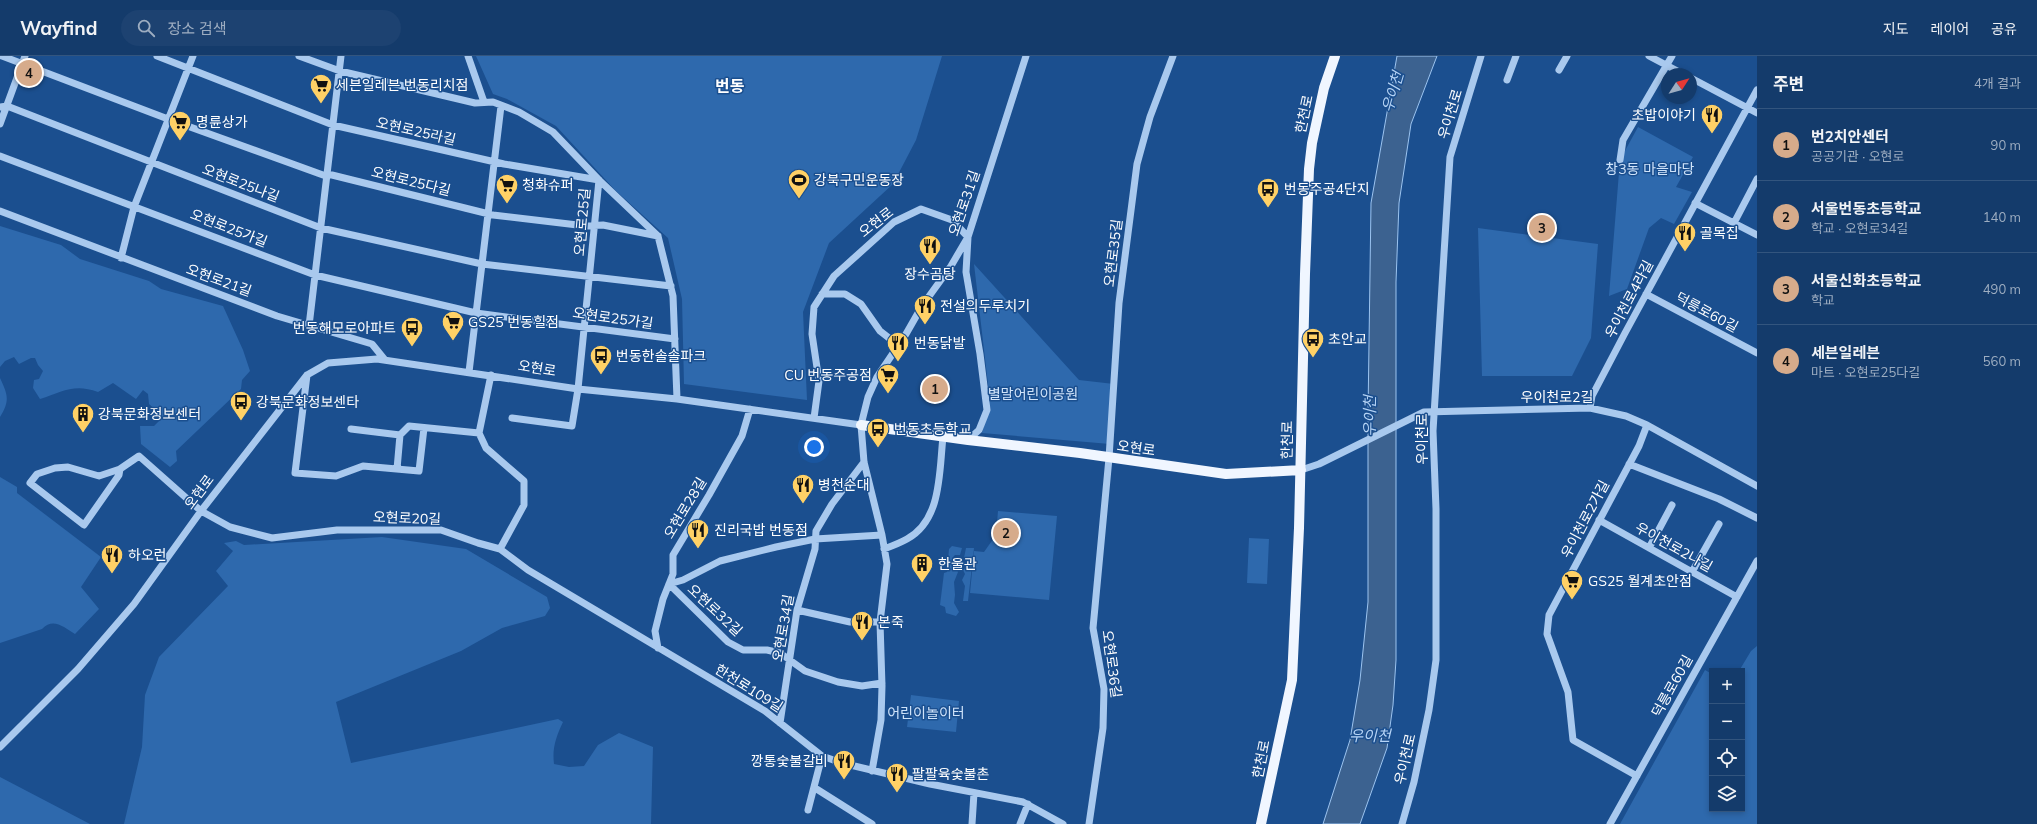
<!DOCTYPE html>
<html lang="ko">
<head>
<meta charset="utf-8">
<style>
  body { margin:0; font-family:Mulish,"Noto Sans KR",sans-serif; background:#1d4271; color:#f1f3f6 }
  .controls { position:absolute; right:12px; bottom:12px; display:grid; overflow:hidden; border-radius:0px; box-shadow:0 2px 6px #0003 }
  .controls button { width:36px; height:36px; display:grid; place-items:center; padding:0; border:0; border-bottom:1px solid #33557e; background:#143b6b; color:#f1f3f6; font:20px sans-serif }
  .compass { position:absolute; left:1661px; top:12px; width:36px; height:36px; border-radius:50%; background:#143b6b; box-shadow:0 2px 6px #0003; rotate:54deg }
  .you { position:absolute; left:814px; top:391px; width:14px; height:14px; margin:-10px; border:3px solid #fff; border-radius:50%; background:#1a73e8; box-shadow:0 0 0 6px #1a73e833 }
  .badge { display:grid; place-items:center; width:26px; height:26px; border-radius:50%; background:#d6ab8b; color:#111; font-size:13px; font-weight:700 }
  .pin { position:absolute; translate:-50% -50%; border:2px solid #fff; box-shadow:0 1px 4px #0006 }
  .list { margin:0; padding:0; list-style:none }
  h2 { display:flex; justify-content:space-between; align-items:center; height:52px; margin:0; padding:0 16px; font-size:17px }
  h2 small { font-size:13px; font-weight:400; color:#9dadc1 }
  .list li { display:grid; grid-template-columns:26px 1fr auto; gap:12px; align-items:center; box-sizing:border-box; height:72px; padding:0 16px; border-top:1px solid #33557e }
  .list b { display:block; font-size:15px; white-space:nowrap }
  .list p { margin:0; font-size:13px; white-space:nowrap; color:#9dadc1 }
  .list em { font-size:13px; font-style:normal; color:#9dadc1 }
  .icon { flex:none; width:22px; height:22px; fill:none; stroke:currentColor; stroke-width:2; stroke-linecap:round; stroke-linejoin:round }
  .map { position:relative; flex:none; width:1757px; height:768px; overflow:hidden }
  header { display:flex; align-items:center; gap:24px; box-sizing:border-box; height:56px; padding:0 20px; background:#143b6b; border-bottom:1px solid #33557e }
  header strong { font-size:19px }
  nav { display:flex; gap:22px; margin-inline-start:auto; font-size:14px }
  .search { width:280px; height:36px; background:#1d4271; display:flex; align-items:center; gap:10px; box-sizing:border-box; padding:0 14px; border-radius:22px; color:#9dadc1; font-size:15px }
  main { display:flex }
  aside { flex:1; background:#143b6b }
  .map>svg:first-child { display:block }
  .green { fill:#2e69ad }
  .water { fill:#3c6290; stroke:#9cc4f0 }
  .lines { fill:none; stroke-linecap:round; stroke-linejoin:round }
  .minor { stroke:#a9c9ee; stroke-width:7 }
  .major { stroke:#f0f6ff; stroke-width:10 }
  .labels { text-anchor:middle; stroke-width:3; stroke-linejoin:round; paint-order:stroke }
  .poi-label { font-size:14px; fill:#fff; stroke:#1b4f8f; text-anchor:start }
  .street-label { font-size:14px; fill:#fff; stroke:#1b4f8f }
  .park-label { font-size:14px; fill:#cfe3fa; stroke:#1b4f8f }
  .water-label { font-size:15px; font-style:italic; fill:#b5d3f5; stroke:#1b4f8f }
  .quarter-label { font-size:16px; font-weight:bold; fill:#fff; stroke:#1b4f8f }
</style>
</head>
<body>
<header>
<strong>Wayfind</strong>
<div class="search"><svg class="icon" aria-label="search" viewBox="0 0 24 24"><circle cx="10" cy="10" r="6"/><path d="M15 15l6 6"/></svg>장소 검색</div>
<nav><a>지도</a><a>레이어</a><a>공유</a></nav>
</header>
<main>
<div class="map">
<svg width="1757" height="768" viewBox="0 0 1757 768">
  <rect width="100%" height="100%" fill="#1b4f8f"/>
  <path class="green" d="M 476,0 L 942,0 L 916,84 L 893,128 L 829,187 L 803,256 L 807,344 L 684,328 L 682,243 L 668,182 L 615,134 L 556,70 L 507,43 L 493,38 Z
    M 1638,71 L 1693,101 L 1676,131 L 1692,136 L 1674,168 L 1661,162 L 1649,172 L 1627,233 L 1609,240 L 1620,104 Z
    M 0,170 L 61,189 L 80,203 L 149,225 L 161,233 L 223,250 L 243,294 L 250,315 L 242,324 L 241,333 L 176,395 L 177,405 L 170,411 L 141,388 L 140,370 L 154,370 L 160,364 L 160,358 L 149,348 L 148,338 L 143,334 L 136,343 L 113,327 L 98,336 C 74,327 62,336 40,343 L 33,332 L 34,324 L 39,323 L 43,315 L 38,309 L 35,302 L 31,302 L 19,308 L 14,301 L 5,305 L 0,311 Z
    M 1478,172 L 1598,188 L 1591,282 L 1572,320 L 1482,320 Z
    M 974,208 L 1079,324 L 1114,328 L 1110,388 L 982,377 L 990,345 Z
    M 0,322 C 8,339 10,345 0,361 Z
    M 0,421 L 17,431 L 17,437 L 101,501 L 81,531 L 99,553 L 75,578 C 64,571 53,561 42,573 L 0,587 Z
    M 998,455 L 1057,460 L 1049,544 L 970,537 L 974,495 L 984,496 L 996,479 Z
    M 382,481 L 466,493 L 547,541 L 550,552 L 545,560 L 502,572 L 461,595 L 336,646 L 351,707 L 558,663 L 563,666 C 556,681 552,692 554,708 L 569,711 L 584,710 L 598,689 L 619,677 L 653,691 L 651,768 L 124,768 L 142,691 L 145,639 L 159,601 L 228,530 L 216,515 L 233,495 L 224,487 L 236,485 L 244,489 Z
    M 1249,482 L 1269,483 L 1267,528 L 1247,527 Z
    M 952,490 L 962,492 L 960,499 L 955,499 L 952,502 L 958,516 L 954,526 L 955,539 L 954,547 L 959,556 L 956,560 L 946,557 L 945,551 L 940,549 L 944,517 L 947,516 L 949,493 Z
    M 966,492 L 974,492 L 968,545 L 963,545 L 965,530 L 962,524 L 965,518 L 963,514 L 969,509 L 969,504 L 964,502 Z
    M 1757,590 L 1757,768 L 1620,768 L 1705,614 L 1712,618 L 1712,753 L 1742,753 L 1742,615 L 1739,615 L 1751,595 Z
    M 911,639 L 959,645 L 956,676 L 907,671 Z
    M 0,721 L 90,768 L 0,768 Z"/>
  <path class="water" d="M 1397,0 L 1437,0 L 1411,68 L 1399,147 L 1396,226 L 1396,604 L 1393,649 L 1387,692 L 1360,768 L 1323,768 L 1350,684 L 1360,624 L 1368,546 L 1368,358 L 1371,147 Z"/>
  <g class="lines">
    <path class="minor" d="M 2,0 L 168,63 L 323,119 L 332,119 L 493,159 L 586,170 L 603,169 L 658,180
      M 157,0 L 333,69 L 504,108 L 599,124
      M 299,0 L 340,15 L 475,47 L 493,46 L 519,56 L 553,76 L 599,124 L 658,180 L 673,240 L 677,343
      M 468,0 L 484,46
      M 1649,0 L 1683,18
      M 1559,14 L 1567,0
      M 1691,22 L 1757,57
      M 1507,24 L 1516,0
      M 0,51 L 7,50 L 321,172 L 482,208 L 671,230
      M 0,68 L 25,0
      M 0,100 L 315,219 L 476,257 L 675,283
      M 1620,104 L 1623,84 L 1672,0
      M 1695,147 L 1757,179
      M 0,155 L 277,260 L 372,288 L 385,304
      M 1734,167 L 1757,123
      M 121,202 L 134,151 L 193,0
      M 822,238 L 845,238 L 861,248 L 880,275 L 898,289
      M 1646,238 L 1757,297
      M 309,270 L 341,0
      M 469,316 L 501,50
      M 307,319 L 295,417 L 336,420 L 363,410 L 419,415 L 424,372
      M 491,319 L 479,377 L 486,392 L 524,425 L 524,449 L 500,493
      M 1590,352 L 1592,340 L 1625,277 L 1757,34
      M 512,362 L 572,370 L 578,333 L 599,124
      M 814,362 L 819,325 L 812,278 L 814,251 L 834,220 L 894,166 L 921,153 L 952,164 L 968,181 L 966,216 L 980,298 L 987,354 L 979,374 L 968,384
      M 351,373 L 400,379 L 409,370 L 479,377
      M 1629,408 L 1719,443 L 1757,462
      M 120,413 L 119,419 L 84,469 L 30,427 L 37,418 L 55,412 L 68,411 L 99,420 L 120,413 L 139,400 L 201,455 L 230,471 L 272,482 L 337,474 L 441,474 L 478,487 L 500,493 L 528,514 L 765,655 L 822,700 L 842,707 L 930,728 L 1023,746 L 1063,768
      M 397,413 L 400,379
      M 1301,414 L 1319,408 L 1424,356 L 1590,352 L 1626,360 L 1647,369 L 1757,430
      M 1599,464 L 1737,541
      M 1649,492 L 1672,449
      M 884,493 C 892,490 900,487 907,483 C 942,464 939,416 943,381
      M 1692,516 L 1719,468
      M 797,554 L 850,566 L 880,566
      M 658,592 L 655,575 L 663,543 L 673,518 L 673,499 L 709,439 L 742,380 L 750,353
      M 882,627 L 862,630 L 838,626 L 805,615 L 780,597 L 767,594 L 743,594 L 728,586 L 669,528 L 683,524 L 720,505 L 776,491 L 815,483 L 882,479
      M 780,667 L 797,554 L 815,493 L 816,475 L 832,448 L 864,406
      M 0,691 L 78,613 L 134,548 L 201,455 L 307,319 L 328,307 L 377,303 L 578,333 L 677,343 L 861,369
      M 872,715 L 881,664 L 882,630 L 880,566 L 887,508 L 882,479 L 864,406 L 861,369 L 868,341 L 877,321 L 906,278 L 922,250 L 951,210 L 968,181 L 1026,0
      M 1637,720 L 1573,684 L 1568,636 L 1547,578 L 1549,559 L 1639,390 L 1647,369
      M 815,732 L 872,768
      M 808,754 L 822,700
      M 972,768 L 974,737
      M 1020,768 L 1028,748
      M 1089,768 L 1103,672 L 1104,633 L 1093,572 L 1109,402 L 1119,247 L 1137,108 L 1150,61 L 1173,0
      M 1402,768 L 1414,726 L 1429,654 L 1436,604 L 1436,453 L 1433,375 L 1450,101 L 1481,0
      M 1610,768 L 1757,505"/>
    <path class="major" d="M 861,369 L 968,384 L 1080,397 L 1226,418 L 1301,414
      M 1261,768 L 1292,624 L 1299,472 L 1305,218 L 1309,113 L 1312,87 L 1324,32 L 1335,0"/>
  </g>
  <defs>
    <g id="supermarket-pin" transform="scale(1.15)"><path d="M0 17L-7.5 6A9.5 9.5 0 1 1 7.5 6Z" fill="#ffd166" stroke="#1b4f8f"/><path d="M-6-5.5h2.5l.6 2H6L4.5 2H-2.5L-4.4-4H-6ZM-1.5 3.2a1.3 1.3 0 1 0 .1 0ZM3 3.2a1.3 1.3 0 1 0 .1 0Z" fill="#111"/></g>
    <g id="restaurant-pin" transform="scale(1.15)"><path d="M0 17L-7.5 6A9.5 9.5 0 1 1 7.5 6Z" fill="#ffd166" stroke="#1b4f8f"/><path d="M-5-6h1v4h1v-4h1v4h1v-4h1v5L-1.5 .5V6h-2V.5L-5-1ZM5-6V6H3V1.5H1.5Q1.5-4 5-6Z" fill="#111"/></g>
    <g id="stadium-pin" transform="scale(1.15)"><path d="M0 17L-7.5 6A9.5 9.5 0 1 1 7.5 6Z" fill="#ffd166" stroke="#1b4f8f"/><path d="M0-5a6.5 5 0 1 0 0 10a6.5 5 0 1 0 0-10ZM-3.5-1.8h7v3.6h-7Z" fill="#111"/></g>
    <g id="bus-pin" transform="scale(1.15)"><path d="M0 17L-7.5 6A9.5 9.5 0 1 1 7.5 6Z" fill="#ffd166" stroke="#1b4f8f"/><path d="M-5-6H5V4H4V6H2V4H-2V6H-4V4H-5ZM-3.5-4V0h7V-4ZM-3.5 1.2v1.5H-2V1.2ZM2 1.2v1.5H3.5V1.2Z" fill="#111"/></g>
    <g id="building-pin" transform="scale(1.15)"><path d="M0 17L-7.5 6A9.5 9.5 0 1 1 7.5 6Z" fill="#ffd166" stroke="#1b4f8f"/><path d="M-4-6H4V6H1V3H-1V6H-4ZM-2.5-4.3h1.7v1.8h-1.7ZM.8-4.3h1.7v1.8H.8ZM-2.5-1h1.7V.8h-1.7ZM.8-1h1.7V.8H.8Z" fill="#111"/></g>
  </defs>
  <g fill-rule="evenodd">
    <use href="#supermarket-pin" x="321" y="29"/>
    <use href="#restaurant-pin" x="1712" y="59"/>
    <use href="#supermarket-pin" x="180" y="66"/>
    <use href="#stadium-pin" x="799" y="124"/>
    <use href="#supermarket-pin" x="507" y="129"/>
    <use href="#bus-pin" x="1268" y="133"/>
    <use href="#restaurant-pin" x="1685" y="177"/>
    <use href="#restaurant-pin" x="930" y="190"/>
    <use href="#restaurant-pin" x="925" y="250"/>
    <use href="#supermarket-pin" x="453" y="266"/>
    <use href="#bus-pin" x="412" y="272"/>
    <use href="#bus-pin" x="1313" y="283"/>
    <use href="#restaurant-pin" x="898" y="287"/>
    <use href="#bus-pin" x="601" y="300"/>
    <use href="#supermarket-pin" x="888" y="319"/>
    <use href="#bus-pin" x="241" y="346"/>
    <use href="#building-pin" x="83" y="358"/>
    <use href="#bus-pin" x="878" y="373"/>
    <use href="#restaurant-pin" x="803" y="429"/>
    <use href="#restaurant-pin" x="698" y="474"/>
    <use href="#restaurant-pin" x="112" y="499"/>
    <use href="#building-pin" x="922" y="508"/>
    <use href="#supermarket-pin" x="1572" y="525"/>
    <use href="#restaurant-pin" x="862" y="566"/>
    <use href="#restaurant-pin" x="844" y="705"/>
    <use href="#restaurant-pin" x="897" y="718"/>
  </g>
  <g class="labels">
    <g class="poi-label">
      <text x="336" y="34">세븐일레븐 번동리치점</text>
      <text x="1696" y="64" text-anchor="end">초밥이야기</text>
      <text x="196" y="71">명륜상가</text>
      <text x="814" y="129">강북구민운동장</text>
      <text x="522" y="134">청화슈퍼</text>
      <text x="1284" y="138">번동주공4단지</text>
      <text x="1700" y="182">골목집</text>
      <text x="930" y="223" text-anchor="middle">장수곰탕</text>
      <text x="940" y="255">전설의두루치기</text>
      <text x="468" y="271">GS25 번동힐점</text>
      <text x="396" y="277" text-anchor="end">번동해모로아파트</text>
      <text x="1328" y="288">초안교</text>
      <text x="914" y="292">번동닭발</text>
      <text x="616" y="305">번동한솔솔파크</text>
      <text x="872" y="324" text-anchor="end">CU 번동주공점</text>
      <text x="256" y="351">강북문화정보센타</text>
      <text x="98" y="363">강북문화정보센터</text>
      <text x="894" y="378">번동초등학교</text>
      <text x="818" y="434">병천순대</text>
      <text x="714" y="479">진리국밥 번동점</text>
      <text x="128" y="504">하오런</text>
      <text x="938" y="513">한울관</text>
      <text x="1588" y="530">GS25 월계초안점</text>
      <text x="878" y="571">본죽</text>
      <text x="828" y="710" text-anchor="end">깡통숯불갈비</text>
      <text x="912" y="723">팔팔육숯불촌</text>
    </g>
    <g class="street-label">
      <text transform="translate(1304 58) rotate(-78)" y="5">한천로</text>
      <text transform="translate(1450 58) rotate(-73)" y="5">우이천로</text>
      <text transform="translate(416 75) rotate(13)" y="5">오현로25라길</text>
      <text transform="translate(411 125) rotate(14)" y="5">오현로25다길</text>
      <text transform="translate(241 127) rotate(21)" y="5">오현로25나길</text>
      <text transform="translate(964 147) rotate(-71)" y="5">오현로31길</text>
      <text transform="translate(582 166) rotate(-85)" y="5">오현로25길</text>
      <text transform="translate(876 166) rotate(-38)" y="5">오현로</text>
      <text transform="translate(229 172) rotate(21)" y="5">오현로25가길</text>
      <text transform="translate(1113 197) rotate(-83)" y="5">오현로35길</text>
      <text transform="translate(219 224) rotate(20)" y="5">오현로21길</text>
      <text transform="translate(1629 243) rotate(-62)" y="5">우이천로4라길</text>
      <text transform="translate(1707 256) rotate(28)" y="5">덕릉로60길</text>
      <text transform="translate(613 262) rotate(8)" y="5">오현로25가길</text>
      <text transform="translate(537 312) rotate(9)" y="5">오현로</text>
      <text x="1557" y="346">우이천로2길</text>
      <text transform="translate(1422 383) rotate(-90)" y="5">우이천로</text>
      <text transform="translate(1287 384) rotate(-89)" y="5">한천로</text>
      <text transform="translate(1136 392) rotate(8)" y="5">오현로</text>
      <text transform="translate(199 436) rotate(-53)" y="5">오현로</text>
      <text transform="translate(685 452) rotate(-59)" y="5">오현로28길</text>
      <text transform="translate(407 462) rotate(2)" y="5">오현로20길</text>
      <text transform="translate(1585 463) rotate(-62)" y="5">우이천로2가길</text>
      <text transform="translate(1674 491) rotate(29)" y="5">우이천로2나길</text>
      <text transform="translate(715 554) rotate(43)" y="5">오현로32길</text>
      <text transform="translate(783 572) rotate(-80)" y="5">오현로34길</text>
      <text transform="translate(1112 608) rotate(82)" y="5">오현로36길</text>
      <text transform="translate(1672 630) rotate(-61)" y="5">덕릉로60길</text>
      <text transform="translate(749 632) rotate(32)" y="5">한천로109길</text>
      <text transform="translate(1261 703) rotate(-79)" y="5">한천로</text>
      <text transform="translate(1405 703) rotate(-77)" y="5">우이천로</text>
    </g>
    <g class="park-label">
      <text x="1650" y="118">창3동 마을마당</text>
      <text x="1033" y="343">별말어린이공원</text>
      <text x="926" y="662">어린이놀이터</text>
    </g>
    <g class="water-label">
      <text transform="translate(1393 36) rotate(-74)" y="5">우이천</text>
      <text transform="translate(1370 360) rotate(-89)" y="5">우이천</text>
      <text x="1370" y="685">우이천</text>
    </g>
    <g class="quarter-label">
      <text x="730" y="36">번동</text>
    </g>
  </g>
</svg>
<div class="controls">
<button>+</button>
<button>−</button>
<button><svg class="icon" aria-label="locate" viewBox="0 0 24 24"><circle cx="12" cy="12" r="6"/><path d="M12 2v4M12 18v4M2 12h4M18 12h4"/></svg></button>
<button><svg class="icon" aria-label="layers" viewBox="0 0 24 24"><path d="M12 4l9 5-9 5-9-5zM3 14l9 5 9-5"/></svg></button>
</div>
<svg class="compass" viewBox="-18 -18 36 36"><path d="M0-13l5 13h-10z" fill="#e53935"/><path d="M0 13l5-13h-10z" fill="#9dadc1"/></svg>
<div class="you"></div>
<div class="pin badge" style="left:935px;top:333px">1</div>
<div class="pin badge" style="left:1006px;top:477px">2</div>
<div class="pin badge" style="left:1542px;top:172px">3</div>
<div class="pin badge" style="left:29px;top:17px">4</div>
</div>
<aside>
<h2>주변<small>4개 결과</small></h2>
<ul class="list">
<li><span class="badge">1</span><div><b>번2치안센터</b><p>공공기관 · 오현로</p></div><em>90 m</em></li>
<li><span class="badge">2</span><div><b>서울번동초등학교</b><p>학교 · 오현로34길</p></div><em>140 m</em></li>
<li><span class="badge">3</span><div><b>서울신화초등학교</b><p>학교</p></div><em>490 m</em></li>
<li><span class="badge">4</span><div><b>세븐일레븐</b><p>마트 · 오현로25다길</p></div><em>560 m</em></li>
</ul>
</aside>
</main>
</body>
</html>
